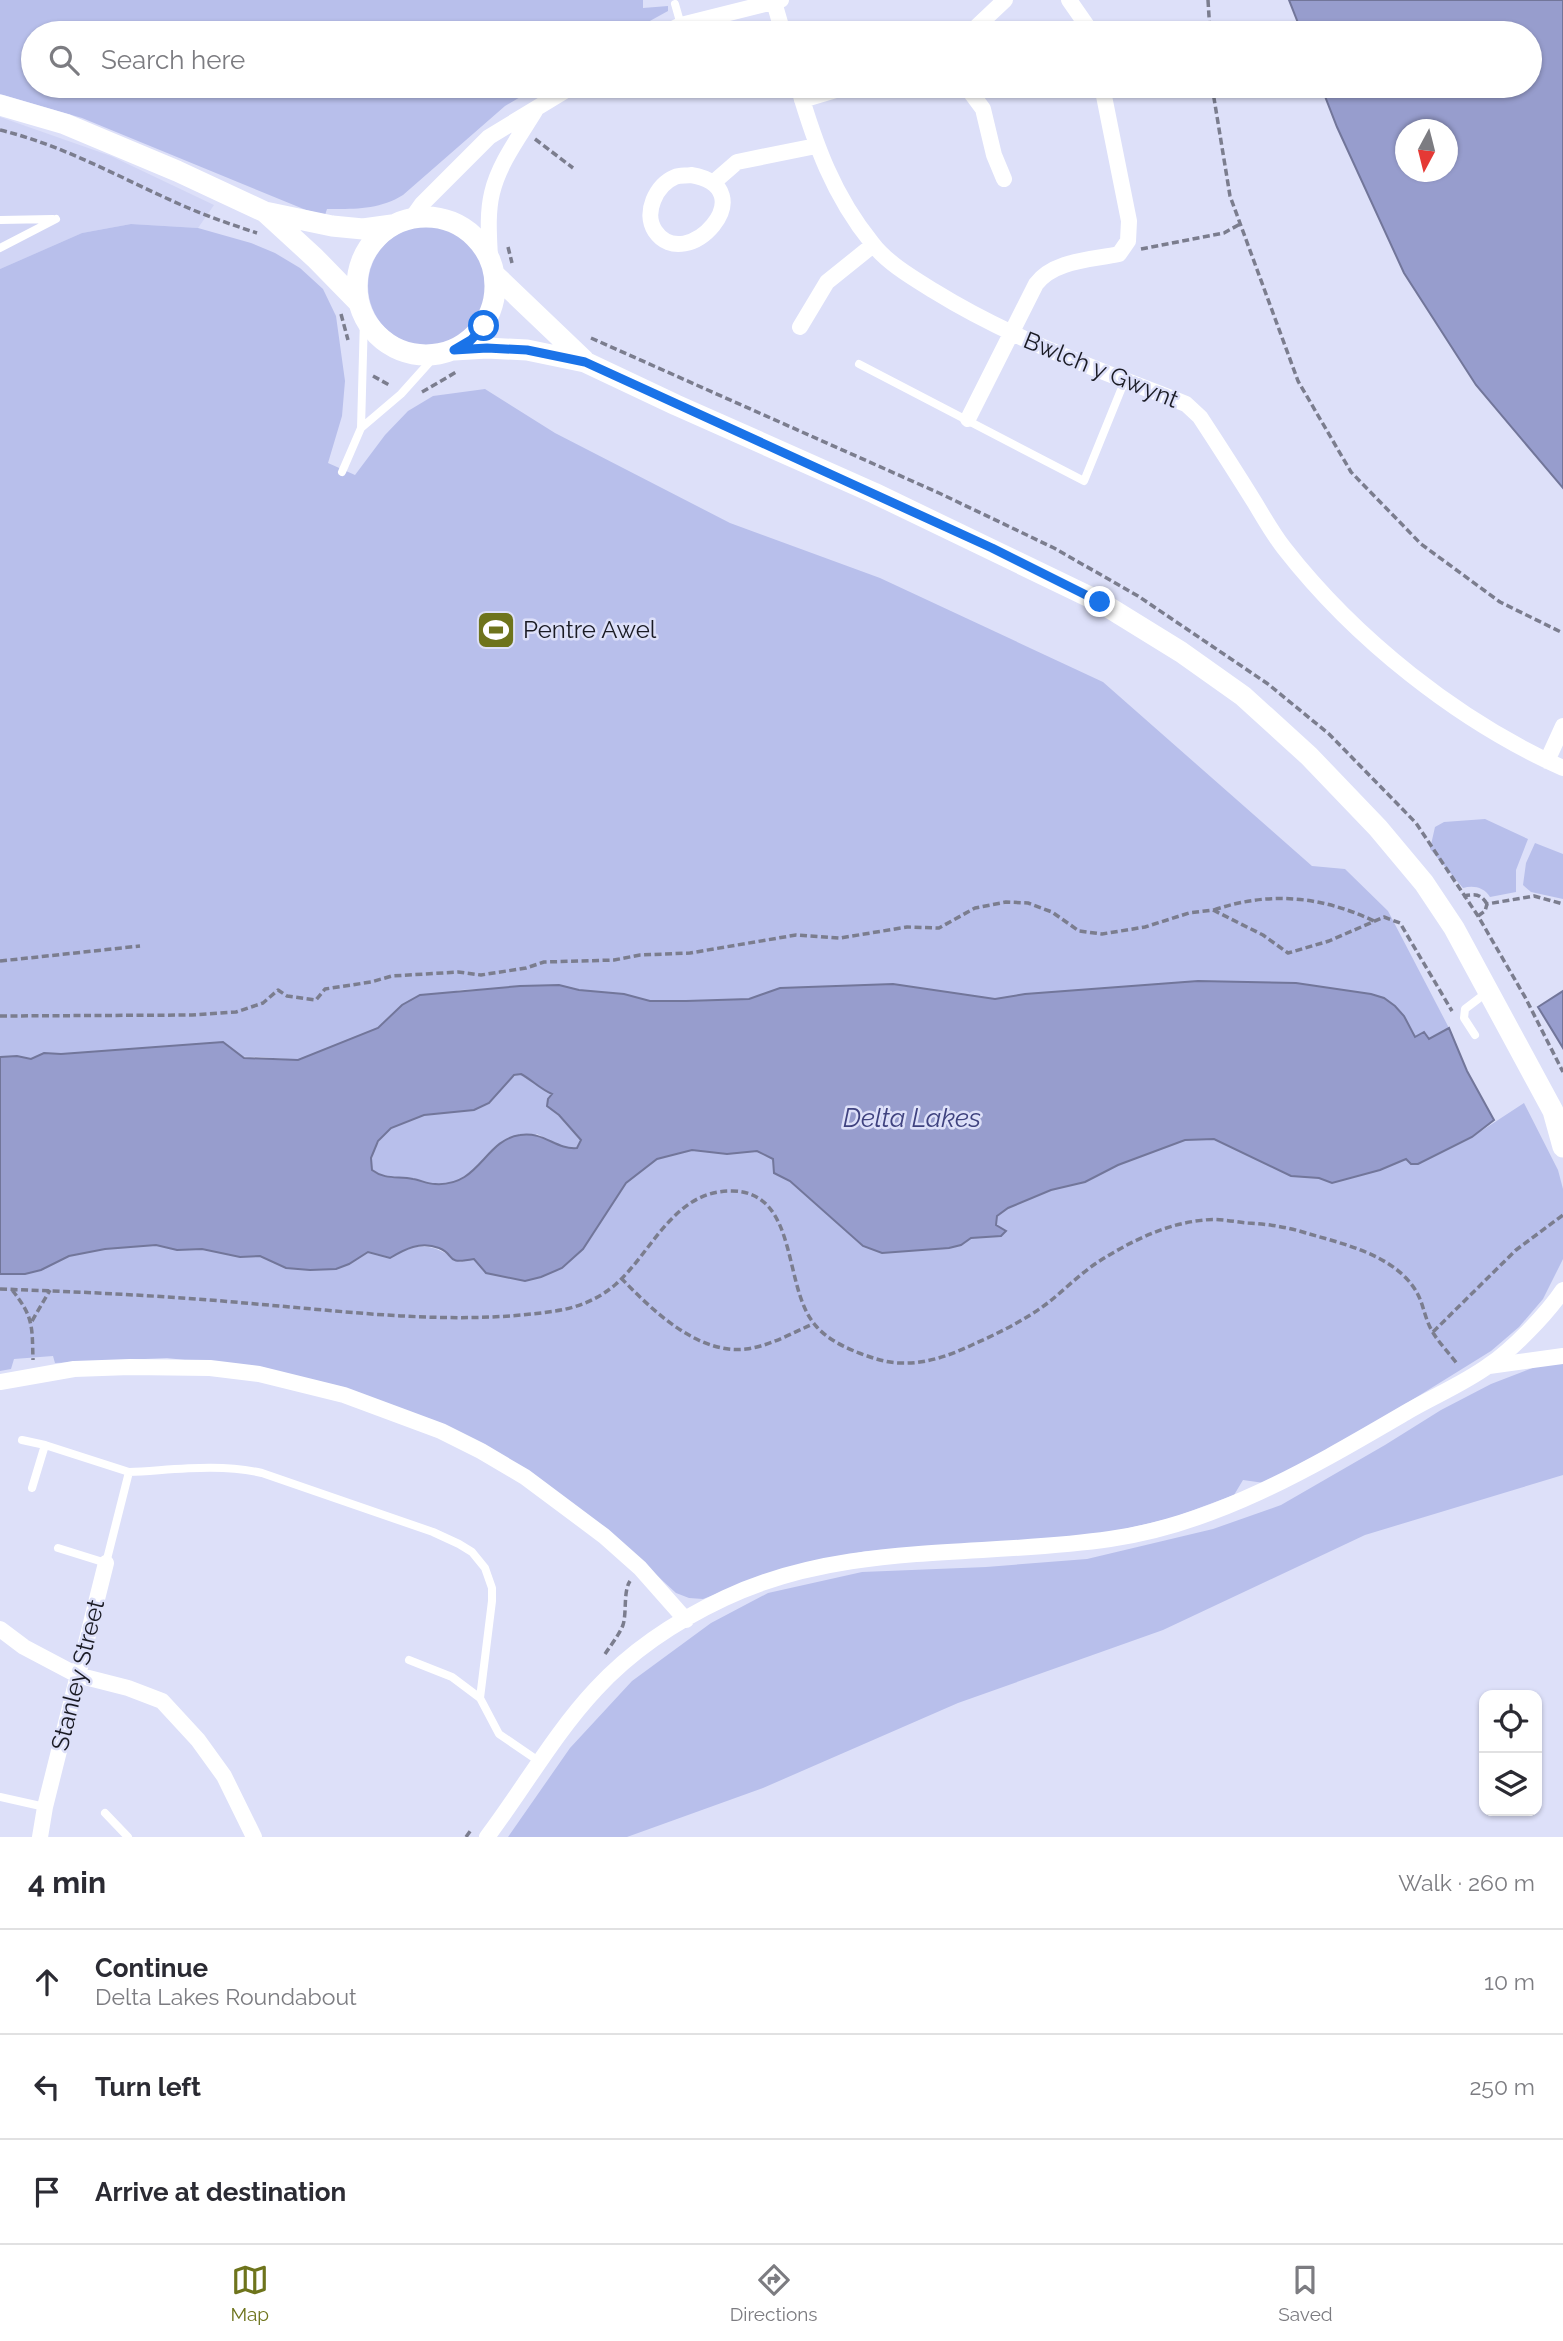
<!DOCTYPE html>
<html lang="en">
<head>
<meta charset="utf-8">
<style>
  body { margin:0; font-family:Raleway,sans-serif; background:#f7f7f7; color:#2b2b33 }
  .controls { position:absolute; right:21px; bottom:21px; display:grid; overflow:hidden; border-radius:14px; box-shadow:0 2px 5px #0004 }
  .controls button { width:63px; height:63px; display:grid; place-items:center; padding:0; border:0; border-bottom:2px solid #e1e1e2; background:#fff; color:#2b2b33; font:35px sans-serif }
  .compass { position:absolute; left:1395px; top:119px; width:63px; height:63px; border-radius:50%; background:#fff; box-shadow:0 2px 5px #0004; rotate:187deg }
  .stop { position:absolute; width:21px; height:21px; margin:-16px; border:5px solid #1a73e8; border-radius:50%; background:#fff }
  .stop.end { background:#1a73e8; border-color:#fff; box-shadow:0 2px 7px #0008 }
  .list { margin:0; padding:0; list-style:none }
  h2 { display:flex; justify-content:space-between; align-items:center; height:91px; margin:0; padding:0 28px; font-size:30px }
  h2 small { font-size:23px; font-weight:400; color:#7c7c81 }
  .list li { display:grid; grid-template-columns:46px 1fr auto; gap:21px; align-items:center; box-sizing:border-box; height:105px; padding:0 28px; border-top:2px solid #e1e1e2 }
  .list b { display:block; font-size:26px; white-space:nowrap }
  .list p { margin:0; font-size:23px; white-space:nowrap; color:#7c7c81 }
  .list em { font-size:23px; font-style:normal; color:#7c7c81 }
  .icon { flex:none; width:38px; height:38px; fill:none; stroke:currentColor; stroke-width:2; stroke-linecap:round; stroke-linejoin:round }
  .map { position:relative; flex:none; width:1563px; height:1837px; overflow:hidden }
  .search { position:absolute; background:#fff; box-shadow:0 2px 5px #0004; left:21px; right:21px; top:21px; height:77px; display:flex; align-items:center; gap:18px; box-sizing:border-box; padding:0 24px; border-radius:38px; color:#7c7c81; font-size:26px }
  .sheet { height:406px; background:#fff }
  nav { display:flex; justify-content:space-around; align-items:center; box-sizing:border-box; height:98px; border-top:2px solid #e1e1e2; background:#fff; font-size:19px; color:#7c7c81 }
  nav a { display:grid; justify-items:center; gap:4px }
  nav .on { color:#6e741c }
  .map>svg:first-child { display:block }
  .built { fill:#d1d5f5 }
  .green { fill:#b8bfeb }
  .water { fill:#979dcd; stroke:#72769a; stroke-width:2; fill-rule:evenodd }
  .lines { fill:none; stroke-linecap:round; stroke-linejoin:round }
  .path { stroke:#7b7d8e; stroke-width:3.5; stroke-dasharray:7 3.5; stroke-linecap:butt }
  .lane { stroke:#fff; stroke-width:8 }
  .street { stroke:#fff; stroke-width:16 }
  .secondary { stroke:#fff; stroke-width:21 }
  .route { stroke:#1a73e8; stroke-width:9 }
  .labels { text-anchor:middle; stroke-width:5; stroke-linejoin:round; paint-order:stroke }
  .street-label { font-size:24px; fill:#1a1b24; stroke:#dde0f9 }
  .poi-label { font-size:24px; fill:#1a1b24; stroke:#dde0f9; text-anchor:start }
  .water-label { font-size:26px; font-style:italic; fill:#3f427f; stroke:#dde0f9 }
</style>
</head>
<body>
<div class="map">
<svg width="1563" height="1837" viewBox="0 0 1563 1837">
  <rect width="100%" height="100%" fill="#dde0f9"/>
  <path class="built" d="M 0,117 L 111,156 L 214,205 L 198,228 L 131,224 L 82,233 L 0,269 Z"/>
  <path class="green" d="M 0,0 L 643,0 L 643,8 L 668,6 L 668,11 L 628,33 L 33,33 L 33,86 L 539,86 L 505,106 L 403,195 C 379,210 354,209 327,209 L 325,215 L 306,210 L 82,118 L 0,94 Z
    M 131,224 L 198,228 L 251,243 L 275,253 L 300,268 L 323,289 L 336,316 L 345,381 L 342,416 L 328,463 L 355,475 L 385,435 L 408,411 L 433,396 L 485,389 L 555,433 L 730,523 L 880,578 L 1103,682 L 1312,866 L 1345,869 L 1388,911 L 1449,1028 L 1428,1039 L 1415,1038 L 1404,1016 L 1371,994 L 1296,983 L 1198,981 L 1025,994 L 995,999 L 893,984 L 780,988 L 749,999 L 686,1001 L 650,1001 L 624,994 L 579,990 L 559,985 L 460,990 L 402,1005 L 378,1028 L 298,1060 L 261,1057 L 45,1053 L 31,1059 L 17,1056 L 0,1057 L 0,269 L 82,233 Z
    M368 286a60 60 0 1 1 120 0a60 60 0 1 1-120 0Z
    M 1485,819 L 1528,839 L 1516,870 L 1516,892 L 1490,897 C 1484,887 1473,885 1463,888 L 1430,849 L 1435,827 L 1444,822 Z
    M 1535,843 L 1563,854 L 1563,899 L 1531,892 L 1523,885 L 1526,863 Z
    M 520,1074 C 532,1080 540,1089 553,1094 L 547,1106 L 559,1115 L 581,1140 L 577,1148 L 566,1149 L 537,1134 L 478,1167 L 464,1179 L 451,1183 L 434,1184 L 413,1179 L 381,1176 L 372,1170 C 370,1151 378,1141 391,1128 Z
    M 1524,1103 L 1558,1170 L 1563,1189 L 1563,1259 L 1543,1299 L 1519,1327 L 1491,1351 L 1362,1431 L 1264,1483 L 1243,1480 L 1234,1495 L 1172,1518 L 1116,1531 L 1007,1545 L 866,1551 L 779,1570 L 703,1599 L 689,1598 L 676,1593 L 664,1582 L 611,1532 L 514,1463 L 257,1368 L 167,1358 L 55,1363 L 53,1356 L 14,1359 L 11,1369 L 0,1371 L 0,1274 L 25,1274 L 41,1270 L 69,1256 L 105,1249 L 156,1245 L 177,1250 L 202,1249 L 240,1257 L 260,1256 L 286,1268 L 349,1264 L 368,1252 L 390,1258 C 419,1241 432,1243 460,1262 L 474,1259 L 562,1268 L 583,1249 L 626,1183 L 657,1159 L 692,1150 L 727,1154 L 757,1151 L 773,1159 L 774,1173 L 790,1181 L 863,1246 L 882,1253 L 949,1248 L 961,1245 L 971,1238 L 1001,1236 L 996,1225 L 997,1216 L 1008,1208 L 1051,1190 L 1086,1182 L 1118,1165 L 1185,1140 L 1214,1139 L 1291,1176 L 1319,1178 L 1332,1183 L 1380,1170 L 1406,1159 L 1418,1164 L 1472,1137 Z
    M 1563,1361 L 1563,1475 L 1365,1535 L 1163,1630 L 958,1703 L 763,1788 L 627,1837 L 508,1837 L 570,1748 L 632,1681 L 711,1623 L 768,1593 L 862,1572 L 986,1567 L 1087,1559 L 1213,1529 L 1281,1505 L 1385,1445 L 1441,1410 L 1491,1384 L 1545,1363 Z"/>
  <path class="water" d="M 1289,0 L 1563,0 L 1563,488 L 1476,385 L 1404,273 L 1337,127 L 1321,86 L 1530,86 L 1530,33 L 1302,33 ZM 1406,130 L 1448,130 L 1448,172 L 1406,172 Z
    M 1198,981 L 1296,983 L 1371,994 L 1384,998 L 1395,1006 L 1404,1016 L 1415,1037 L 1424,1032 L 1429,1039 L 1449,1028 L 1467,1071 L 1494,1120 L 1472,1137 L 1418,1164 L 1411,1164 L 1406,1159 L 1380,1170 L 1332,1183 L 1319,1178 L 1291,1176 L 1214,1139 L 1185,1140 L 1118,1165 L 1085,1182 L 1051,1190 L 1008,1208 L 997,1216 L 996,1225 L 1006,1231 L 1001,1236 L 971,1238 L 961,1245 L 949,1248 L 882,1253 L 863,1246 L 790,1181 L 774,1173 L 773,1159 L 757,1151 L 727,1154 L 692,1150 L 657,1159 L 626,1183 L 583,1249 L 562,1268 L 541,1277 L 525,1281 L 486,1273 L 474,1259 C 443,1265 457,1255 439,1248 C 420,1241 405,1249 390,1258 L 368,1252 L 349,1264 L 336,1269 L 310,1270 L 286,1268 L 260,1256 L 240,1257 L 202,1249 L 177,1250 L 156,1245 L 105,1249 L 69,1256 L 41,1270 L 25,1274 L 0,1274 L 0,1057 L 17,1056 L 31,1059 L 44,1053 L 61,1054 L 223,1042 L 244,1058 L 298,1060 L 378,1028 L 402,1005 L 420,995 L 520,986 L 559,985 L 579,990 L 624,994 L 650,1001 L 686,1001 L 749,999 L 780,988 L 893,984 L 995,999 L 1025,994 ZM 521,1074 C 532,1080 540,1089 552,1094 L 548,1099 L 547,1106 L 559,1115 L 581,1140 L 577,1148 C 556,1150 544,1131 520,1135 C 484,1140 480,1187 435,1184 C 428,1184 420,1180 413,1179 C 398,1176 385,1180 372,1170 L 371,1158 L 378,1141 L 391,1128 L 424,1115 L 474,1110 L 489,1103 L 514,1075 Z
    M 1563,991 L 1563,1048 L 1538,1007 Z"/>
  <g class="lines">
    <path class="path" d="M 1208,0 L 1210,33
      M 1212,86 L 1230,196 L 1298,381 L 1351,472 L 1421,544 L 1500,602 L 1563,633
      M 0,130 C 66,146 124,180 186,207 C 209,217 233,225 257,233
      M 535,139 L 573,168
      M 508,247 L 512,263
      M 1141,249 L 1224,233 L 1240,224
      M 341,314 L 348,340
      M 591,338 L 939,493 L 1054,548 L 1138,596 L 1268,684 L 1329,734 L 1416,823 L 1478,916 L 1525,997 L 1563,1072
      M 373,376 L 391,386
      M 422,392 L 458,371
      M 1463,896 C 1475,894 1480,893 1487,904
      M 1214,910 C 1269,891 1321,896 1374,921
      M 1478,916 L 1485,911 L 1487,904 L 1534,896 L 1563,904
      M 0,961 L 140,946
      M 0,1016 L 192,1015 L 236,1012 L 263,1003 L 278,990 L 287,996 L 316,1000 L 325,989 L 371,982 L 392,976 L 458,972 L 481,975 L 526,968 L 544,962 L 614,960 L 640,955 L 690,953 L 796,935 L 840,938 L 907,927 L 939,928 L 975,908 L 1006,902 L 1028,903 L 1052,912 L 1079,931 L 1102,934 L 1145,927 L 1189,913 L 1213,910 L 1263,935 L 1288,953 L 1329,941 L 1384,917 L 1400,923 L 1452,1011
      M 621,1278 C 652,1310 698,1355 746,1349 C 770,1346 792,1333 813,1324
      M 0,1289 C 86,1292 171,1296 256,1304 C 354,1312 456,1326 555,1311 C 577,1308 599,1299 616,1284 C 653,1251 674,1190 732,1191 C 800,1192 782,1289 816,1326 C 827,1339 844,1347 859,1353 C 873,1358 886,1363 901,1363 C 927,1364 951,1355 974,1344 C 999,1333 1027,1319 1049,1302 C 1064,1290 1078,1276 1095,1264 C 1127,1243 1166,1223 1205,1220 C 1219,1218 1234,1222 1248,1223 C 1268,1224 1287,1227 1306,1233 C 1340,1243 1381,1252 1406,1278 C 1425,1298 1421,1311 1432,1331 C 1439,1343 1449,1353 1458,1365
      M 12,1290 C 34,1317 32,1327 33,1360
      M 32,1321 L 50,1290
      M 1433,1332 L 1516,1250 L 1563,1215
      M 605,1654 C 611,1645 619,1635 623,1625 C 627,1612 623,1592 630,1581
      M 466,1837 L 471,1830"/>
    <path class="lane" d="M 675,4 L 681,25
      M 0,220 L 53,219
      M 0,248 L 56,219
      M 859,364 L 1084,481 L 1125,380
      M 361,428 L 401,394 L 436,355
      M 342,472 L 361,428 L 364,318
      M 1475,1035 L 1464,1018 L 1465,1009 L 1486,993
      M 22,1440 L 45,1445 L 32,1488
      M 45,1445 L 129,1472 L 106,1563 L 58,1548
      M 129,1472 C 173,1470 218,1463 262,1473 L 433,1532 L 459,1544 L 472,1552 L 485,1568 L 492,1588 L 492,1601 L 480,1698
      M 409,1660 L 452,1677 L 480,1698 L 499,1734 L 540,1762
      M 0,1797 L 45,1807
      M 105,1813 L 128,1837"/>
    <path class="street" d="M 1069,0 L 1092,33
      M 774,2 L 783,33
      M 665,33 L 681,25 L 781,0
      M 970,33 L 1005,0
      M 798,86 C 815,144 833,195 872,243 C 887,263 913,278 934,291 C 1013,340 1100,370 1186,404 L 1200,417 C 1219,446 1237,474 1255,503 C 1264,518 1273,534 1284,548 C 1355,639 1458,721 1563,768
      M 966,86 L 983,109 L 994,155 L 1004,179
      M 802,100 L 849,86
      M 691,175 C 767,188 686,277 655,231 C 643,213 656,185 675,177 C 680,175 686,176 691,175 Z
      M 714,182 L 737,162 L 816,146
      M 412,218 L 422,204 L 489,137 L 573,86
      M 490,258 C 489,236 487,214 492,193 C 499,163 520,136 535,111
      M 800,327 L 827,282 L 873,245
      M 968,419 L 1036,284 C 1054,260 1092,260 1119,254 L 1128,241 L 1129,221 L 1102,86
      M 1547,761 L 1563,726
      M 1489,1366 L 1563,1356
      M 0,1382 L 74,1369 L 130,1367 L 210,1368 L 259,1374 L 344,1395 L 441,1431 L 481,1451 L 525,1477 L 604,1536 L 640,1568 L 686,1620
      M 0,1629 L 24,1647 L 77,1675 L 128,1688 L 162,1701 L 198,1740 L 224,1776 L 254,1837
      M 40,1837 L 45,1807 L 106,1563
      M 487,1837 C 524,1788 554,1734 596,1689 C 631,1651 678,1620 725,1598 C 845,1541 982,1558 1110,1539 C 1217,1524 1314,1466 1405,1413 C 1432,1397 1463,1384 1488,1366 C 1512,1350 1547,1314 1563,1290"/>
    <path class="secondary" d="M 0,105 L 65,124 L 177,171 L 265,212 L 332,226 L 363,229 L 392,225
      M 266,213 L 315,258 L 359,303
      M357 286a69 69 0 1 1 138 0a69 69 0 1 1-138 0Z
      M 495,275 L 584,360
      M 454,350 L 487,348 L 527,350 L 585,362 L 676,405 L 874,493 L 1100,602 L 1181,652 L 1243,696 L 1309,756 L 1378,828 L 1424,883 L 1454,928 L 1553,1111 L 1563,1147"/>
  </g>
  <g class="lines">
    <path class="route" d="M 484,326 L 471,340 L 454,350 L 487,348 L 527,350 L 585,362 L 992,548 L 1100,602"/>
  </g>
  <defs>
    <g id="stadium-square" transform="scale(2.0125)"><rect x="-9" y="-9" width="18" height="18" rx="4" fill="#6e741c" stroke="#dde0f9"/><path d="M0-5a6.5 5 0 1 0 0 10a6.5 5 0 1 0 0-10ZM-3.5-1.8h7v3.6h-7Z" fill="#fff"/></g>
  </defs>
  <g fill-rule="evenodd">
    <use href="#stadium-square" x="496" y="630"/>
  </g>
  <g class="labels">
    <g class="street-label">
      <text transform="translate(1101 370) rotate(22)" y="8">Bwlch y Gwynt</text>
      <text transform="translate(78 1675) rotate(-76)" y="8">Stanley Street</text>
    </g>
    <g class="poi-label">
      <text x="523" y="638">Pentre Awel</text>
    </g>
    <g class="water-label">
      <text x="912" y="1127">Delta Lakes</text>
    </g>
  </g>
</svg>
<div class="controls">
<button><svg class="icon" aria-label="locate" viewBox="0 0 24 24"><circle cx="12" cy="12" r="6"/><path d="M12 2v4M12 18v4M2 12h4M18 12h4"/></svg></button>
<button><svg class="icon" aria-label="layers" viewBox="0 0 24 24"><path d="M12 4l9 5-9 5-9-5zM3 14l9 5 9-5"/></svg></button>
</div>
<svg class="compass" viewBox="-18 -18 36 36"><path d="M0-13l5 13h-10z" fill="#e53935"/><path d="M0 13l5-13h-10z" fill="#7c7c81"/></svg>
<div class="stop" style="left:484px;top:326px"></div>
<div class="stop end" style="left:1100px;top:602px"></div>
<div class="search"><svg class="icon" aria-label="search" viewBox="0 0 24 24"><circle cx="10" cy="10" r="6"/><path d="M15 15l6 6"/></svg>Search here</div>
</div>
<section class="sheet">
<h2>4 min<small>Walk · 260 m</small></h2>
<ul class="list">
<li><svg class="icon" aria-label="ahead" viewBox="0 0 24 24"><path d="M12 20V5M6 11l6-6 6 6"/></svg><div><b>Continue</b><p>Delta Lakes Roundabout</p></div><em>10 m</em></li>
<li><svg class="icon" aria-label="left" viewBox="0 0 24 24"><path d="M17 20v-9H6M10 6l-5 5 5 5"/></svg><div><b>Turn left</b></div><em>250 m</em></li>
<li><svg class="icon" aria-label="arrive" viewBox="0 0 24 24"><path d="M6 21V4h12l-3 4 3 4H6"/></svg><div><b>Arrive at destination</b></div></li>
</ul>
</section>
<nav>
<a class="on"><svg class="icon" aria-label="map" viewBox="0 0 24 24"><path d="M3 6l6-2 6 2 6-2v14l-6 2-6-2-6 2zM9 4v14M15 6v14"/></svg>Map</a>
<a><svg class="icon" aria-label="directions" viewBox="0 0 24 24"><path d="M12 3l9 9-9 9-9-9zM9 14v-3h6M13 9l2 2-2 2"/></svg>Directions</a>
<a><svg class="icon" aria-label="saved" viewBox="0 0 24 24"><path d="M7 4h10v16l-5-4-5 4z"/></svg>Saved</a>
</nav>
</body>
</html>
